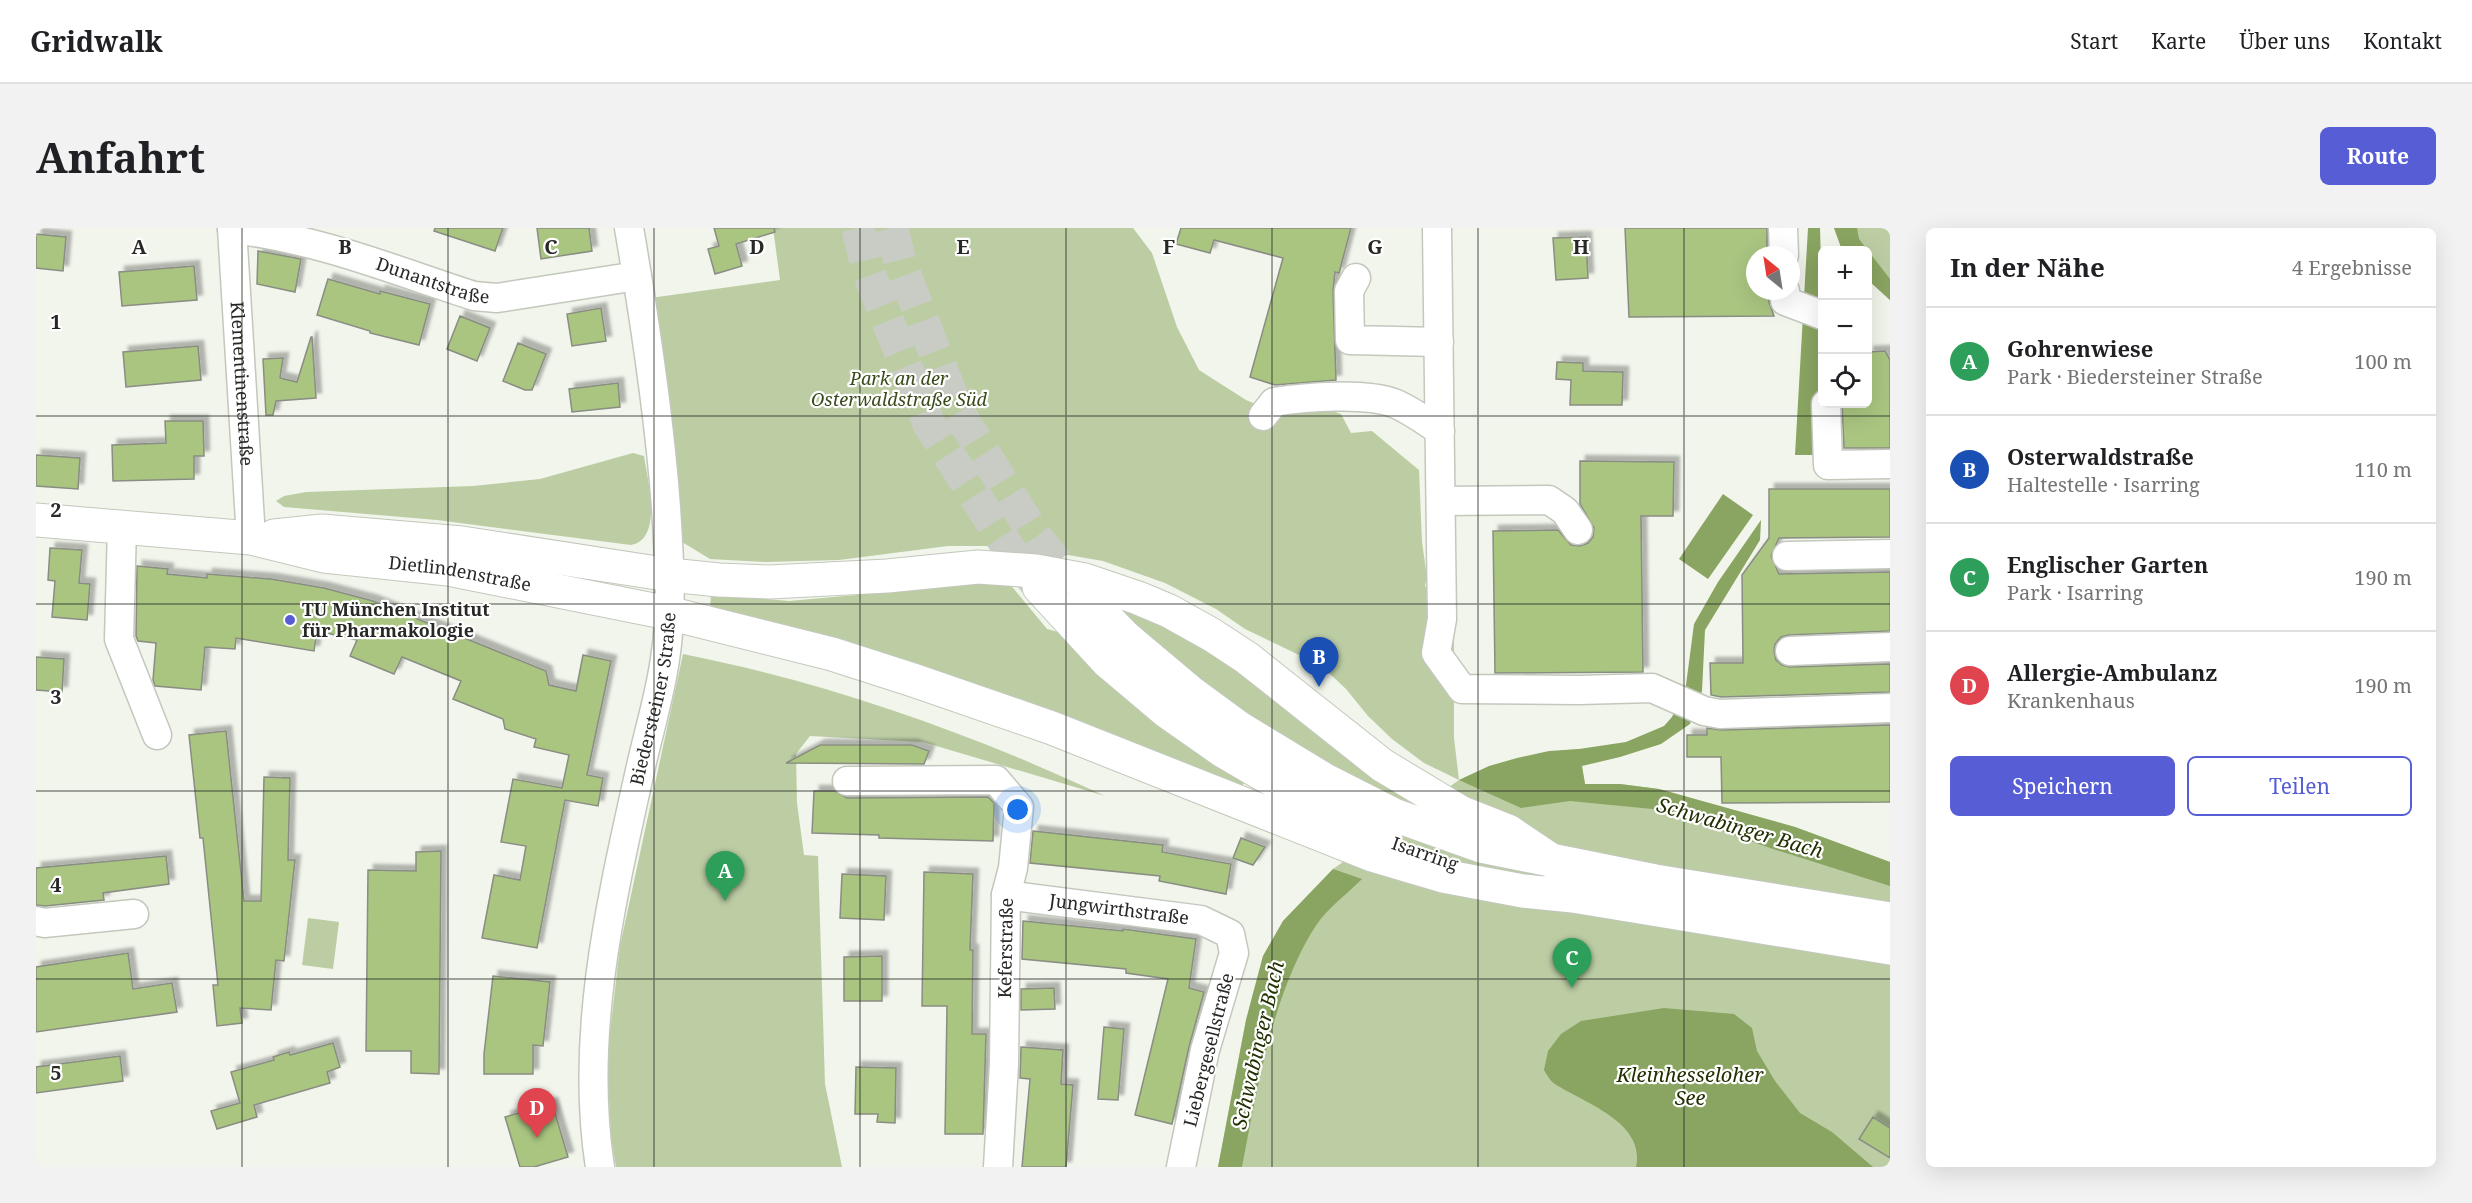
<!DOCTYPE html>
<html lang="de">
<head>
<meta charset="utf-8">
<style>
  body { margin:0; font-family:"Noto Serif",serif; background:#f2f2f2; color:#202124 }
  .controls { position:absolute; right:18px; top:18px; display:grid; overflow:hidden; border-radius:9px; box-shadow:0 6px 24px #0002 }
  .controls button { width:54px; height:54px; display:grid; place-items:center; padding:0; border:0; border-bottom:2px solid #e0e0e0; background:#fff; color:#202124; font:30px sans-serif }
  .compass { position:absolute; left:1710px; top:18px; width:54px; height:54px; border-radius:50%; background:#fff; box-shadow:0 6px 24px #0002; rotate:330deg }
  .you { position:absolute; left:982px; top:582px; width:21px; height:21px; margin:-15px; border:4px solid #fff; border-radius:50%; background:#1a73e8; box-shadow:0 0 0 9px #1a73e833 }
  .badge { display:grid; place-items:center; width:39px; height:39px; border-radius:50%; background:#575ed5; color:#fff; font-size:20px; font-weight:700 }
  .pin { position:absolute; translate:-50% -50px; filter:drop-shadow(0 2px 3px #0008) }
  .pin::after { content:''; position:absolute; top:32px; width:21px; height:18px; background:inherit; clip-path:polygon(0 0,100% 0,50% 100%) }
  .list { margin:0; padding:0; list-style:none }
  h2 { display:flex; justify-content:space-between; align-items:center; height:78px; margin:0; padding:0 24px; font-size:26px }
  h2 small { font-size:20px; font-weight:400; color:#757577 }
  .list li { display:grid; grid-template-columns:39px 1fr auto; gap:18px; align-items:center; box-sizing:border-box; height:108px; padding:0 24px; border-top:2px solid #e0e0e0 }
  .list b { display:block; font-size:22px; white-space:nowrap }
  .list p { margin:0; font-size:20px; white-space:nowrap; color:#757577 }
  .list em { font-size:20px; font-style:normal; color:#757577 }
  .actions { display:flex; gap:12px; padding:18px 24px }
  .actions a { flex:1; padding:14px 0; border:2px solid #575ed5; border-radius:9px; text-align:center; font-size:21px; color:#575ed5 }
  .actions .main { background:#575ed5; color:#fff }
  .icon { flex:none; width:33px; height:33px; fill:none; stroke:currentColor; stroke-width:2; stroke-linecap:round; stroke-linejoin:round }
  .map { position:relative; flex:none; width:1854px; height:939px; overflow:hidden; border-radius:9px }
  header { display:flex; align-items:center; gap:36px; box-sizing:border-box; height:84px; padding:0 30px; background:#fff; border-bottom:2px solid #e0e0e0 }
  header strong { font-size:28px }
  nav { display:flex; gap:33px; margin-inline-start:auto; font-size:21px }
  .intro { display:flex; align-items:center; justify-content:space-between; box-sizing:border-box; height:144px; padding:0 36px }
  h1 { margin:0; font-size:42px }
  .button { padding:15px 27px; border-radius:9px; background:#575ed5; color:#fff; font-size:21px; font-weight:700 }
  main { display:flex; gap:36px; padding:0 36px }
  aside { flex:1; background:#fff; border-radius:9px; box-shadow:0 6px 24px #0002 }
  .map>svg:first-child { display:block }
  .green { fill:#bccda4 }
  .water { fill:#8aa461 }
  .building { fill:#a9c580; stroke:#898d83; stroke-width:1.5; filter:url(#shadow) }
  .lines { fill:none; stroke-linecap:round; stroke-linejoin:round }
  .highway-tunnel { stroke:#c9ccc4; stroke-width:33; stroke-dasharray:33 16; stroke-linecap:butt }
  .minor-casing { stroke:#c3c8bd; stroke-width:31 }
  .major-casing { stroke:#c3c8bd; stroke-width:35 }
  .highway-casing { stroke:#c3c8bd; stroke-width:35 }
  .minor { stroke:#fff; stroke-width:28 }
  .major { stroke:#fff; stroke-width:33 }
  .highway { stroke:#fff; stroke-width:33 }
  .grid { fill:none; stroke:#282926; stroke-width:1.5; stroke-opacity:0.55 }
  .poi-dot { fill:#575ed5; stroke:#fff; stroke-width:2 }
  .labels { text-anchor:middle; stroke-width:4.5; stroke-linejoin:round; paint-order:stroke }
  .street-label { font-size:18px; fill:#282926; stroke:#fff }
  .park-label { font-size:18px; font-style:italic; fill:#394a19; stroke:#fff }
  .poi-label { font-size:18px; font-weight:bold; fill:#282926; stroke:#fff; text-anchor:start }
  .water-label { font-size:20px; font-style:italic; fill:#213000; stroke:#fff }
  .grid-label { font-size:20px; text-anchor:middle; font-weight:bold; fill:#282926; stroke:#fff; stroke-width:4.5; stroke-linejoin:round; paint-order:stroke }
</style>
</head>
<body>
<header>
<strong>Gridwalk</strong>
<nav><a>Start</a><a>Karte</a><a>Über uns</a><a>Kontakt</a></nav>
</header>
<div class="intro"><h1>Anfahrt</h1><a class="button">Route</a></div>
<main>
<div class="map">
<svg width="1854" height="939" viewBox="0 0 1854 939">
  <defs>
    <filter id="shadow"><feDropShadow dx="5.5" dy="-5.5" stdDeviation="1.5" flood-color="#0004"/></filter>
  </defs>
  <rect width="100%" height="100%" fill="#f1f5eb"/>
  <path class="green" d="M 737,0 L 1097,0 L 1116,25 L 1141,99 L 1163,142 L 1210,172 L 1241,185 L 1278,177 L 1305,186 L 1315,205 L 1336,203 L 1383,242 L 1386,314 L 1391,349 L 1389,358 L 1418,384 L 1418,510 L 1423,552 C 1462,534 1500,524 1543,521 L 1549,556 L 1584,556 L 1623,561 L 1759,599 L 1854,634 L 1854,939 L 1182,939 L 1210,792 L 1227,728 L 1247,693 L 1297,641 L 1423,552 L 1388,535 L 1356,511 L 1332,488 L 1310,461 L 1277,430 L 1265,428 L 1209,401 L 1180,381 L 1129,355 L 1067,333 L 985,319 L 948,318 L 912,318 L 803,332 L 729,334 L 674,331 L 646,314 L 614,70 L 744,52 Z
    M 1798,0 L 1854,0 L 1854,72 L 1832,52 L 1832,22 L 1806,22 Z
    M 597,225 L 608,228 C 611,250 628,311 595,317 L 401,292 L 248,279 L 240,273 L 248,268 L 270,264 L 437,258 L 504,251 Z
    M 900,355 L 973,355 L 1011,401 L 1026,405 L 1209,552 L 1206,559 L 674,382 L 675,366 L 753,373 L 820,367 Z
    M 1082,380 L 1125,394 L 1172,419 L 1378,572 L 1373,580 L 1347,570 L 1169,463 Z
    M 647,426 C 793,455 934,505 1069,568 L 887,514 L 774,508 L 760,526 L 761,575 L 768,627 L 782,628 L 789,856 L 806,939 L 580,939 L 575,908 L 571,830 L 584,718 Z
    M 272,690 L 303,694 L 297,741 L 266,737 Z"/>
  <path class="water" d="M 1772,0 L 1784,0 L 1786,70 L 1780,227 L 1759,227 Z
    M 1798,0 L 1821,0 L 1823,11 L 1854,51 L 1854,72 L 1832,52 L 1832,22 L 1806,22 Z
    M 1687,266 L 1717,287 L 1672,351 L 1643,331 Z
    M 1725,292 L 1724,312 L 1669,402 L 1666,463 L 1654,496 L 1625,516 L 1584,529 L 1546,538 L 1549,556 L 1584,556 L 1623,561 L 1759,599 L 1854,634 L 1854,658 L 1734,620 L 1627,582 L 1534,573 L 1485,580 L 1423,552 L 1453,538 L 1481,530 L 1513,523 L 1543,521 L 1590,514 L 1628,498 L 1636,489 L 1650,457 L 1658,396 L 1682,354 Z
    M 1297,641 L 1326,651 C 1312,665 1292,680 1281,696 C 1237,762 1221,862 1206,939 L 1182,939 L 1210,792 L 1227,728 L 1247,693 Z
    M 1628,780 L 1698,786 L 1716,800 L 1721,823 L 1739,853 L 1764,885 L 1796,904 L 1837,939 L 1600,939 C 1610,894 1548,875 1519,856 C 1514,853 1511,847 1508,842 L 1512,823 L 1525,806 L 1545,793 Z"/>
  <path class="building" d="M 399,0 L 467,0 L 459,23 L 398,3 Z
    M 501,0 L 553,0 L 556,23 L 505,31 Z
    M 678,0 L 738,0 L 739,4 L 700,16 L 706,38 L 679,46 L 672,21 L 683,18 Z
    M 1145,0 L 1315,0 L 1303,45 L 1299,44 L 1297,63 L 1300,152 L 1239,157 L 1214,149 L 1247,30 L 1178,12 L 1174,25 L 1140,16 Z
    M 1589,0 L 1731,0 L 1731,27 L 1719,27 L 1719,63 L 1732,63 L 1733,74 L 1738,88 L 1593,89 Z
    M 0,6 L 30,9 L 27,43 L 0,40 Z
    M 1550,9 L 1552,50 L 1520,52 L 1517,10 Z
    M 222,23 L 265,31 L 259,64 L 221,56 Z
    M 158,38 L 161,72 L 86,78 L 83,44 Z
    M 292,51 L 344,66 L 344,63 L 394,76 L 383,117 L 334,105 L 334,103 L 281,87 Z
    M 565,80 L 570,113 L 536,118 L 531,86 Z
    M 424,88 L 454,100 L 441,133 L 411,121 Z
    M 275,109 L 276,109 L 280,170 L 240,173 L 237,187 L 230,187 L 227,131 L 247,130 L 244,150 L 261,154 Z
    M 482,115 L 510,126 L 496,162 L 489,162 L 467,153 Z
    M 162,118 L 165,152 L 90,159 L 87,124 Z
    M 1849,123 L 1854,132 L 1854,220 L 1808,220 L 1806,176 L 1832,176 L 1832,124 Z
    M 1521,134 L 1547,135 L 1547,143 L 1587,144 L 1586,177 L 1534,177 L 1535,152 L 1520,151 Z
    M 582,155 L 584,179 L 536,184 L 533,161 Z
    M 129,193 L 167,193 L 168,228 L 158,228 L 158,251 L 77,253 L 76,217 L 130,215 Z
    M 0,227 L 44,230 L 42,261 L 0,258 Z
    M 1544,233 L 1638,234 L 1637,288 L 1605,288 L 1607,444 L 1459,445 L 1457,303 L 1522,302 L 1535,317 L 1544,318 L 1552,315 L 1557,309 L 1558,300 L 1544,276 Z
    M 1733,261 L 1854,261 L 1854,309 L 1743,310 L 1735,328 L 1743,346 L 1854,344 L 1854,403 L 1753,407 L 1745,409 L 1739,416 L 1738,423 L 1740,432 L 1746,437 L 1754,439 L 1854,436 L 1854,464 L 1685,469 L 1675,467 L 1674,435 L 1707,435 L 1706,347 L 1733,310 Z
    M 14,320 L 46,322 L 43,355 L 54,356 L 51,392 L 16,389 L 19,353 L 12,352 Z
    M 101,338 L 132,341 L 131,346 L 171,350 L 171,346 L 235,351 L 288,360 L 337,373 L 510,443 L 513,457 L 540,463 L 547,427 L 575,433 L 551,547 L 567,550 L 562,578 L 529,572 L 501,720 L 446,710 L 458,647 L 484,652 L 490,618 L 465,614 L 477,551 L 526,560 L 533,527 L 498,519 L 500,511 L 469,501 L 467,491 L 417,471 L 425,453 L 366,429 L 358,446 L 314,428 L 321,412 L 281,403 L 278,423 L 200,410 L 199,421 L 169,419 L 165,462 L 119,458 L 117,452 L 120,415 L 102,413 L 100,408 Z
    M 0,429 L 28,431 L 26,464 L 0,462 Z
    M 1854,497 L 1854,574 L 1686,575 L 1685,529 L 1651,529 L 1651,507 L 1671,507 L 1671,500 L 1685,502 Z
    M 190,503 L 208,673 L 225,673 L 228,549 L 254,550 L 252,632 L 259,632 L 248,733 L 240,732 L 235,782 L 204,780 L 206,795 L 181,798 L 177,757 L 182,757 L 167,610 L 164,610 L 153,507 Z
    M 784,517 L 876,517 L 893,523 L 888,536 L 750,535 Z
    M 778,563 L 799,563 L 811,570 L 952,569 L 958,575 L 957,613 L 843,610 L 843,607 L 776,605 Z
    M 997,603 L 1127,617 L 1126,624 L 1195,636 L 1190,666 L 1123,653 L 1124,648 L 994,635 Z
    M 1205,610 L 1229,619 L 1217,637 L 1197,630 Z
    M 405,623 L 403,846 L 375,845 L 375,823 L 330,823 L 332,642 L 380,643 L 380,624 Z
    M 130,628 L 133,656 L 67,665 L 68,672 L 9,678 L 0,677 L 0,640 Z
    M 888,644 L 937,646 L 934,722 L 937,722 L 936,806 L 950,806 L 947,906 L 909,906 L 911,778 L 886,778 Z
    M 806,646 L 850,648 L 848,692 L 804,690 Z
    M 987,693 L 1087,703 L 1087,701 L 1160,711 L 1153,760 L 1168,764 L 1153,819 L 1136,896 L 1099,887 L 1132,751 L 1090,745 L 1090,741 L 986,731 Z
    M 92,725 L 97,761 L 136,755 L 141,784 L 0,804 L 0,739 Z
    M 846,728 L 846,773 L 808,773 L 808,729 Z
    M 457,748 L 514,754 L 507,818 L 497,817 L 497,846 L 448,846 L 448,826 Z
    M 1018,760 L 1019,781 L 985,782 L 985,761 Z
    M 1068,799 L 1088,801 L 1082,872 L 1062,871 Z
    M 297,815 L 304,839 L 291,844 L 294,855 L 218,877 L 221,889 L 181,901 L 175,883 L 204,875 L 195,844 L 238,832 L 237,829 L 253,824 L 254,827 Z
    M 985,819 L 1027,822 L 1025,856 L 1037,857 L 1030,939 L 986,939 L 994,851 L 984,850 Z
    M 84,828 L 87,853 L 0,865 L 0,839 Z
    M 820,839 L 860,840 L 859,895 L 841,894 L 842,886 L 819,886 Z
    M 516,875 L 532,929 L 498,939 L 484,939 L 469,889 Z
    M 1837,889 L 1854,900 L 1854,930 L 1823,911 Z"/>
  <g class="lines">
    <path class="highway-tunnel" d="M 822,0 L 832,43 L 893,196 L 973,321 L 1003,359
      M 856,0 L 864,34 L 921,182 L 1000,309 L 1046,365"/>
    <g class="minor-casing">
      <g id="minor">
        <path id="s1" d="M 196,0 L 215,310"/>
        <path d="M 1401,0 L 1406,391 L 1400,425 L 1426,461 L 1543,462 L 1616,460 L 1668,483 L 1684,486 L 1854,480"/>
        <path d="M 1747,0 L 1748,27"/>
        <path id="s2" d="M 196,1 C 279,10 358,42 438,68 L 461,70 L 601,48"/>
        <path d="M 1320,50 L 1313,63 L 1314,112 L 1403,114"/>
        <path d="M 1749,63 L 1749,73 L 1786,87"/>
        <path d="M 1790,176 L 1792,237 L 1854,236"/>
        <path d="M 1227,188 L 1238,174 C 1269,169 1331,164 1360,176 C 1376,183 1390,193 1404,203"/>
        <path d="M 1405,273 L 1513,272 L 1529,283 L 1542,302"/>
        <path d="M 86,299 L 83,411 L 121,507"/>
        <path d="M 1751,328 L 1854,326"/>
        <path d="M 1754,423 L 1854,419"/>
        <path d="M 811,553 L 960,552 L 983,579 L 977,640 L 970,667 L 968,836 L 962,939"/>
        <path id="s3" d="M 970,667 L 1165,692 L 1194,706 L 1198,725 L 1169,822 L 1145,939"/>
        <path d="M 0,693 L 8,695 L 98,686"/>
        <path id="s4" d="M 564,939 C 543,805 576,669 605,538 C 613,503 624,467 629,431 C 637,381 633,329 630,279 C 623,185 609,93 593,0"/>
      </g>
    </g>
    <g class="major-casing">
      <g id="major">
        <path id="s5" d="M 0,292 L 215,310 L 288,328 L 412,341 L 632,385"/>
        <path d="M 238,308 L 286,303 L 426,315 L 634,347"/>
      </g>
    </g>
    <g class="highway-casing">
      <path id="highway" d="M 634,347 L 683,352 L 734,354 L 851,348 L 942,339 L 1000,343 L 1049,352 L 1102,370 L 1133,383 L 1176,407 L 1211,430 L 1346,537 L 1424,584 L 1472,603 L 1518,634
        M 1003,359 L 1072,434 L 1130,483 L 1187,523 L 1281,578 L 1350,612
        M 1049,368 L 1090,410 L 1153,463 L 1202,499 L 1289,552 L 1358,587 L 1445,618 L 1619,653 L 1854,691
        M 632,385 L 796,426 L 877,452 L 1016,500 L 1336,627 L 1407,648 L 1487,663 L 1537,668
        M 1517,662 L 1537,668 L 1854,720"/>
    </g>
    <use href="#minor" class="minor"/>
    <use href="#major" class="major"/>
    <use href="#highway" class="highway"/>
  </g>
  <path class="grid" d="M 206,0 L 206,939M 412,0 L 412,939M 618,0 L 618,939M 824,0 L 824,939M 1030,0 L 1030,939M 1236,0 L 1236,939M 1442,0 L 1442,939M 1648,0 L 1648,939M 0,188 L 1854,188M 0,376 L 1854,376M 0,563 L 1854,563M 0,751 L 1854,751"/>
  <circle class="poi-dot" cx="254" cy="392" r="6"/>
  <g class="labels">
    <g class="street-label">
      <text dy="6" stroke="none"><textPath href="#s2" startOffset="208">Dunantstraße</textPath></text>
      <text dy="6" stroke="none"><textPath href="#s1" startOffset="156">Klementinenstraße</textPath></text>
      <text dy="6" stroke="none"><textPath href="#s5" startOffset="428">Dietlindenstraße</textPath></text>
      <text dy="6" stroke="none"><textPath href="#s4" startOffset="474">Biedersteiner Straße</textPath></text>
      <text transform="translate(1389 626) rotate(19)" y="6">Isarring</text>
      <text dy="6" stroke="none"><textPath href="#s3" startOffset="114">Jungwirthstraße</textPath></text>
      <text transform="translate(970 720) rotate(-89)" y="6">Keferstraße</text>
      <text transform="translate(1173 822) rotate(-76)" y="6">Liebergesellstraße</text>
    </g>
    <g class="park-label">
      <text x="863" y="157">Park an der<tspan x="863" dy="21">Osterwaldstraße Süd</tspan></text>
    </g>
    <g class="poi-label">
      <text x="266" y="388">TU München Institut<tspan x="266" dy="21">für Pharmakologie</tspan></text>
    </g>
    <g class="water-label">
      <text transform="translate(1704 600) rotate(16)" y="7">Schwabinger Bach</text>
      <text transform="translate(1222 817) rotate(-77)" y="7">Schwabinger Bach</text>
      <text x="1654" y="854">Kleinhesseloher<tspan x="1654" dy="23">See</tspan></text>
    </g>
  </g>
  <g class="grid-label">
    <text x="103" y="26">A</text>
    <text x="309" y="26">B</text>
    <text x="515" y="26">C</text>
    <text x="721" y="26">D</text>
    <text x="927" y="26">E</text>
    <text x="1133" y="26">F</text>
    <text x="1339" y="26">G</text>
    <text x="1545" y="26">H</text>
    <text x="20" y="101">1</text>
    <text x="20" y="289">2</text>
    <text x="20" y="476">3</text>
    <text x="20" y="664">4</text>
    <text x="20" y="852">5</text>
  </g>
</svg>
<div class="controls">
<button>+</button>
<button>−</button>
<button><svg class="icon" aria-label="locate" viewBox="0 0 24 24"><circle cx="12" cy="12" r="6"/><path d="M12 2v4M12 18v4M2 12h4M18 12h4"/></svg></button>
</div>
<svg class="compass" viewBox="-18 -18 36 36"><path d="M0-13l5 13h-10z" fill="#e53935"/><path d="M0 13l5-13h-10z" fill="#757577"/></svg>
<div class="you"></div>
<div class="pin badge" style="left:689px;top:673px;background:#2e9e5b">A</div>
<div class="pin badge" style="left:1283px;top:459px;background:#1a4fb4">B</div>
<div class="pin badge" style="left:1536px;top:760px;background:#2e9e5b">C</div>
<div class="pin badge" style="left:501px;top:910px;background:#e0444e">D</div>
</div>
<aside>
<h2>In der Nähe<small>4 Ergebnisse</small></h2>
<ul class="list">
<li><span class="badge" style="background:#2e9e5b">A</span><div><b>Gohrenwiese</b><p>Park · Biedersteiner Straße</p></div><em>100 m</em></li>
<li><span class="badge" style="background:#1a4fb4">B</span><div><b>Osterwaldstraße</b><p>Haltestelle · Isarring</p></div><em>110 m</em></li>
<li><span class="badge" style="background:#2e9e5b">C</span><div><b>Englischer Garten</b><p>Park · Isarring</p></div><em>190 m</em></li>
<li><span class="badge" style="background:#e0444e">D</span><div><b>Allergie-Ambulanz</b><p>Krankenhaus</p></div><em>190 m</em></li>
</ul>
<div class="actions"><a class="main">Speichern</a><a>Teilen</a></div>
</aside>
</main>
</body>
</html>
